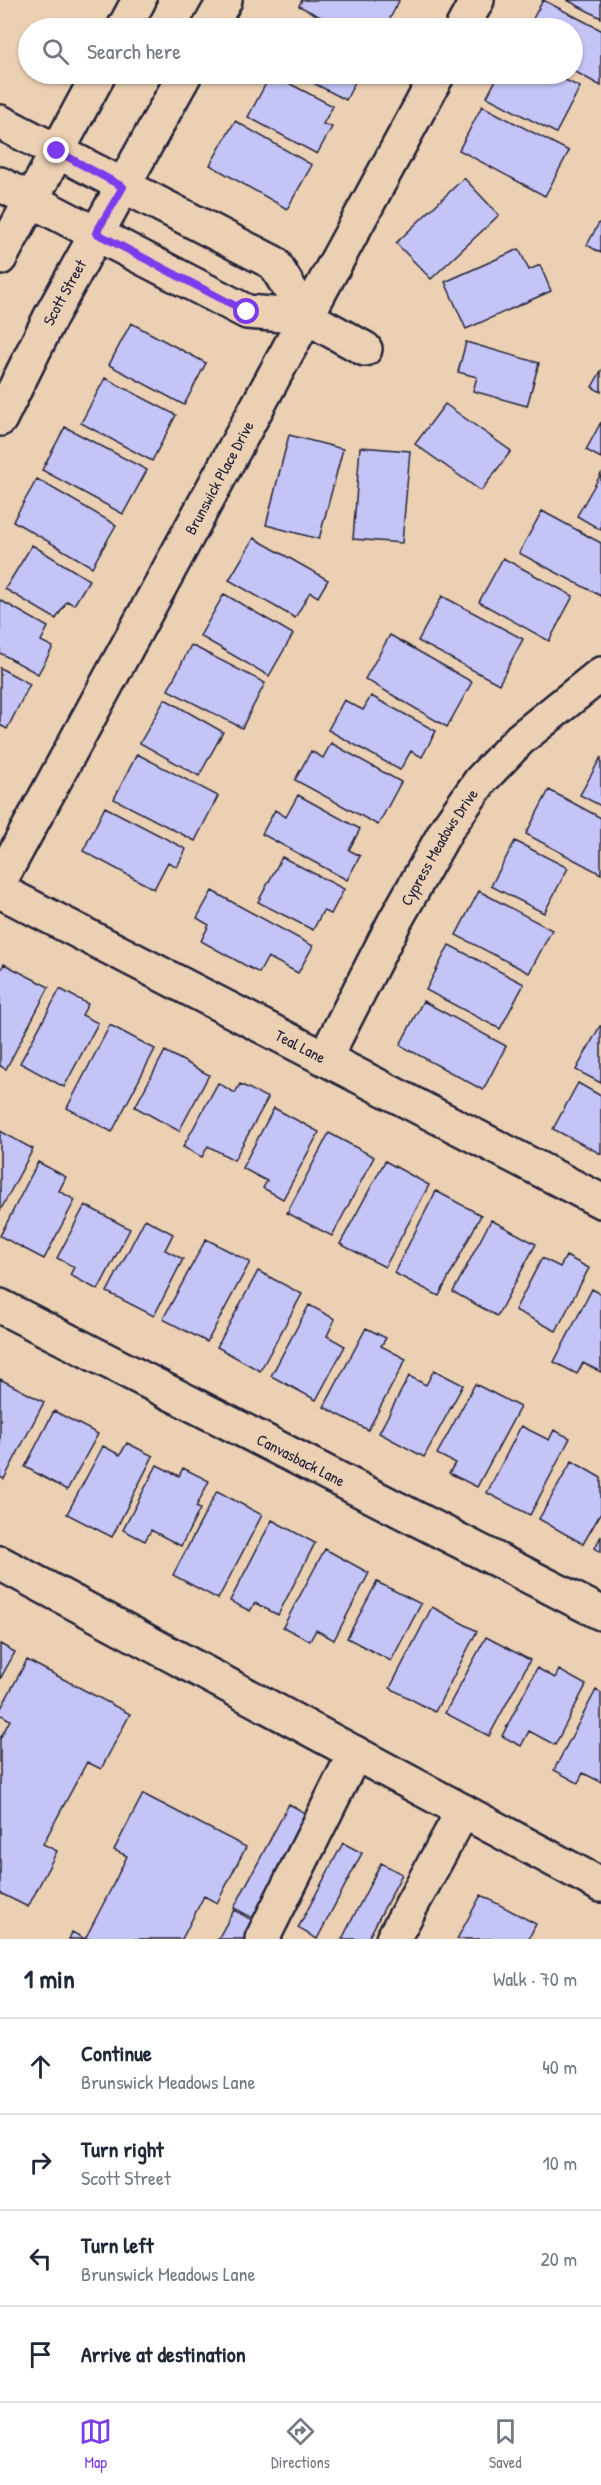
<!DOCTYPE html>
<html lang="en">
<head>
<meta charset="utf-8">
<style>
  body { margin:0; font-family:"Patrick Hand",sans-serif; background:#f2f2f3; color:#1f2937 }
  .stop { position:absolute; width:18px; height:18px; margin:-14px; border:4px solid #7c3aed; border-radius:50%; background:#fff }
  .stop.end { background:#7c3aed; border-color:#fff; box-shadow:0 2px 6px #0008 }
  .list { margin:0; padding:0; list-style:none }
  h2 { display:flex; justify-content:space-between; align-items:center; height:78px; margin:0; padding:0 24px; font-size:26px }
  h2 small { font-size:20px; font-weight:400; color:#747a83 }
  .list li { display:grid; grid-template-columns:39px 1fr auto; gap:18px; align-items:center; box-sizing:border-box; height:96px; padding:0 24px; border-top:2px solid #e0e1e3 }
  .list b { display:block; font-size:22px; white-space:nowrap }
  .list p { margin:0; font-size:20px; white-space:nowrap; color:#747a83 }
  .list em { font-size:20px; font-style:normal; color:#747a83 }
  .icon { flex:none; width:33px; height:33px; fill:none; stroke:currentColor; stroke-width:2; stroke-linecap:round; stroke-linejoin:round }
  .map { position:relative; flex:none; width:601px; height:1939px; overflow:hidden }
  .search { position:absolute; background:#fff; box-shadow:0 2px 4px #0004; left:18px; right:18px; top:18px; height:66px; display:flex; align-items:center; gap:15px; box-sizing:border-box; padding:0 21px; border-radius:33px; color:#747a83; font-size:22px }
  .sheet { height:462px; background:#fff }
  nav { display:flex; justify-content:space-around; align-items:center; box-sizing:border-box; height:84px; border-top:2px solid #e0e1e3; background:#fff; font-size:16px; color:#747a83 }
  nav a { display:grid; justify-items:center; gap:3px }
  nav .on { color:#7c3aed }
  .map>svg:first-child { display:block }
  .building { fill:#c4c4f7; stroke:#22223b; stroke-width:1.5 }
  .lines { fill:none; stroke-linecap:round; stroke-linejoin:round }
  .minor-casing { stroke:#22223b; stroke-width:38 }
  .secondary-casing { stroke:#22223b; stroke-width:38 }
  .minor { stroke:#ecd0b3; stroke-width:33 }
  .secondary { stroke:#ecd0b3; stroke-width:33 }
  .route { stroke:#7c3aed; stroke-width:8 }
  .labels { text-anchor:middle; stroke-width:5; stroke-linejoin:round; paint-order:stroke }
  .street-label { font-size:16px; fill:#22223b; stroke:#ecd0b3 }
</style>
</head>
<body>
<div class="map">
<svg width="601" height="1939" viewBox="0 0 601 1939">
  <rect width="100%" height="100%" fill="#ecd0b3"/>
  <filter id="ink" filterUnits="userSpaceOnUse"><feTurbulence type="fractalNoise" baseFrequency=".0167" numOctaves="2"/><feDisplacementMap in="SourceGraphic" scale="12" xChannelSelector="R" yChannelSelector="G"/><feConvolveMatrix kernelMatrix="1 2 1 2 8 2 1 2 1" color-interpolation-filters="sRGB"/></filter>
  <g filter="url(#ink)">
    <path class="building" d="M 302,0 L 398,0 L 399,1 L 385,28 L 342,28 L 299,6 Z
      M 543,0 L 601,30 L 601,86 L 572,70 L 572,28 L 528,28 Z
      M 567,0 L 601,0 L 601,18 Z
      M 301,19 L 319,28 L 295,28 Z
      M 271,74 L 333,106 L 323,124 L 332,127 L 317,154 L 248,117 Z
      M 296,74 L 359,74 L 346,100 Z
      M 499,74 L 509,74 L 517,78 L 519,74 L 553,74 L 580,87 L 556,133 L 487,97 Z
      M 482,106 L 569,151 L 545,196 L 459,150 Z
      M 235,121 L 312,165 L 287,209 L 210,165 Z
      M 464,178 L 499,215 L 431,279 L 396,243 Z
      M 599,223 L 601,224 L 601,253 L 587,245 Z
      M 519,249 L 529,270 L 540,265 L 551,291 L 466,329 L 445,282 Z
      M 131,323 L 206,363 L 184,405 L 109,365 Z
      M 466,342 L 539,363 L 527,406 L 473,391 L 477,377 L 458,372 Z
      M 601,371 L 601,392 L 592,387 Z
      M 105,378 L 176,415 L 152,461 L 81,423 Z
      M 445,404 L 511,451 L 481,491 L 415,444 Z
      M 601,422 L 601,458 L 586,450 Z
      M 65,427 L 147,470 L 123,514 L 42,470 Z
      M 289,435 L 343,449 L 319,539 L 266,525 Z
      M 360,447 L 410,451 L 402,543 L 353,539 Z
      M 601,474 L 601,530 L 577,516 Z
      M 37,479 L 116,525 L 92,567 L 13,521 Z
      M 542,511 L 601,543 L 601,596 L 519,553 Z
      M 254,538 L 328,580 L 318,597 L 310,592 L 295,618 L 229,580 Z
      M 32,545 L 89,580 L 74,605 L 67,601 L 56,619 L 5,589 Z
      M 503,558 L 573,596 L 549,641 L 479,602 Z
      M 224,594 L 293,634 L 269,676 L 200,636 Z
      M 442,596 L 523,639 L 499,684 L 418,641 Z
      M 0,600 L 48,627 L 41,641 L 53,647 L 38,674 L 0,653 Z
      M 390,635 L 472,682 L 447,727 L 365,679 Z
      M 191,645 L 265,683 L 242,728 L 168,690 Z
      M 0,668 L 30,684 L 7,729 L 0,725 Z
      M 371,696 L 436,731 L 422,757 L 411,751 L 400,770 L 328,730 L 344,700 L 363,710 Z
      M 165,699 L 223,732 L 199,776 L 140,743 Z
      M 331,743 L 401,782 L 378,825 L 295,780 L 311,751 L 323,758 Z
      M 137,754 L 218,796 L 195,841 L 114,799 Z
      M 601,757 L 601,806 L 580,795 Z
      M 549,790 L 601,818 L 601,874 L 526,834 Z
      M 298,795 L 360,829 L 349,850 L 360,856 L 347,880 L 262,834 L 275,810 L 286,817 Z
      M 105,807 L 186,849 L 177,867 L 168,862 L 154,889 L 83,851 Z
      M 515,841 L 568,868 L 544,913 L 491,886 Z
      M 282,857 L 344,889 L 331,914 L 323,911 L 313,930 L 258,902 Z
      M 212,891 L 313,946 L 298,973 L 268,957 L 259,973 L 201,941 L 209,925 L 197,918 Z
      M 479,891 L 552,930 L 529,973 L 456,935 Z
      M 449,945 L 524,984 L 500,1029 L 426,990 Z
      M 4,964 L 49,987 L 6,1069 L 0,1066 L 0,971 Z
      M 60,989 L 88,1004 L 82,1015 L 98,1023 L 64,1087 L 20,1063 Z
      M 423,1001 L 506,1046 L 483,1090 L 400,1045 Z
      M 110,1025 L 155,1049 L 112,1132 L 67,1108 Z
      M 600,1026 L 601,1026 L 601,1083 L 576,1070 Z
      M 165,1051 L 209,1075 L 179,1131 L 135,1107 Z
      M 218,1083 L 235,1093 L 240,1084 L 268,1098 L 234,1160 L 208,1146 L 202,1157 L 183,1147 Z
      M 578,1083 L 601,1096 L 601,1154 L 553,1129 Z
      M 274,1108 L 319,1132 L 283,1199 L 263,1188 L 267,1181 L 242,1168 Z
      M 0,1131 L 33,1149 L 0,1211 Z
      M 329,1133 L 374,1157 L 332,1236 L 287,1213 Z
      M 385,1161 L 429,1185 L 385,1267 L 340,1244 Z
      M 38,1162 L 66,1177 L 59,1191 L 75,1200 L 44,1259 L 0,1236 Z
      M 436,1191 L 481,1215 L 439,1296 L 394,1273 Z
      M 85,1205 L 130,1229 L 98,1290 L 70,1275 L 74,1267 L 57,1258 Z
      M 145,1219 L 173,1234 L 165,1250 L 183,1259 L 154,1316 L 107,1292 Z
      M 491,1220 L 536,1244 L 497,1316 L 453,1292 Z
      M 206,1239 L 250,1262 L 207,1342 L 163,1319 Z
      M 566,1256 L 589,1268 L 556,1331 L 515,1310 L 542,1258 L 560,1267 Z
      M 258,1271 L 302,1294 L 260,1371 L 217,1347 Z
      M 592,1289 L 601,1294 L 601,1372 L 583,1363 L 577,1374 L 554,1362 Z
      M 309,1305 L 335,1319 L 327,1336 L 345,1346 L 316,1400 L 271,1376 Z
      M 366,1328 L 386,1338 L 381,1346 L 406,1359 L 368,1430 L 324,1407 Z
      M 434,1370 L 463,1385 L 424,1457 L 379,1433 L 409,1376 L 426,1385 Z
      M 0,1379 L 44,1402 L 4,1479 L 0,1477 Z
      M 475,1384 L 520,1407 L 477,1487 L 449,1473 L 455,1463 L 437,1454 Z
      M 54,1411 L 98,1434 L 67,1490 L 25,1467 Z
      M 521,1426 L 549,1440 L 554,1430 L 570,1438 L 530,1515 L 487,1493 Z
      M 127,1443 L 153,1456 L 112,1537 L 67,1514 L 103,1446 L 120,1455 Z
      M 572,1461 L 601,1478 L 601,1513 L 583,1544 L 539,1519 Z
      M 157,1465 L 179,1476 L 183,1468 L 209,1481 L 196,1507 L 200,1509 L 181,1546 L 151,1530 L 145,1541 L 123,1530 Z
      M 217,1491 L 262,1515 L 218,1599 L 173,1575 Z
      M 272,1520 L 315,1543 L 278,1615 L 255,1603 L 250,1611 L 230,1601 Z
      M 601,1536 L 601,1552 L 595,1548 Z
      M 325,1549 L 369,1573 L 334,1640 L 316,1630 L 310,1641 L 283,1627 Z
      M 377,1582 L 421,1604 L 391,1661 L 347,1638 Z
      M 432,1607 L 477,1631 L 435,1712 L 390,1688 Z
      M 486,1637 L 530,1660 L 489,1736 L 445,1713 Z
      M 0,1644 L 15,1652 L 0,1679 Z
      M 27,1660 L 130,1714 L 101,1769 L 87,1762 L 43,1844 L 57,1851 L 28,1907 L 0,1893 L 0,1739 L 10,1720 L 0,1714 L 0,1710 Z
      M 537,1668 L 555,1678 L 559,1670 L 586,1685 L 555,1745 L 529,1731 L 521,1746 L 502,1736 Z
      M 596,1690 L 601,1693 L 601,1782 L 583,1773 L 578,1783 L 554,1770 Z
      M 143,1794 L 246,1847 L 217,1903 L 204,1896 L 182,1939 L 69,1939 L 72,1932 L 85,1939 L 111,1889 L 127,1856 L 114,1850 Z
      M 289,1804 L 309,1815 L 255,1919 L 234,1908 Z
      M 343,1843 L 362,1853 L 317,1939 L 298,1928 Z
      M 381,1863 L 402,1874 L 368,1939 L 342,1939 Z
      M 481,1895 L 536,1924 L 529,1938 L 532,1939 L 457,1939 Z
      M 234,1910 L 254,1921 L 244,1939 L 218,1939 Z"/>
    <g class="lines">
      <g class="minor-casing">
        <g id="minor">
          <path d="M 462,28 L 477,0"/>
          <path d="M 0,122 L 274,263 L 307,317"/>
          <path d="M 0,184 L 247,312 L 307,317 L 365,349"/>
          <path id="s1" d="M 0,881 L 438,74"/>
          <path id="s2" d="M 0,891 L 601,1201"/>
          <path id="s3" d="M 325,1058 L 395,921 L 448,827 L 481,780 L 520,739 L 601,674"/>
          <path id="s4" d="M 0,1306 L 601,1613"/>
          <path d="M 0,1563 L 601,1885"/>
          <path d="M 262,1939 L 355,1753"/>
          <path d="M 393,1939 L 463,1811"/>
        </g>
      </g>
      <g class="secondary-casing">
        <g id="secondary">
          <path d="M 124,28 L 139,0"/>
          <path d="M 209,28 L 225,0"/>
          <path d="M 0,258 L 99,74"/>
          <path id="s5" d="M 0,419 L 51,316 L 185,74"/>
        </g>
      </g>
      <use href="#minor" class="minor"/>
      <use href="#secondary" class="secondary"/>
    </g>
  </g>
  <g class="lines" filter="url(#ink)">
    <path class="route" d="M 57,151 L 123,187 L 96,233 L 247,312"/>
  </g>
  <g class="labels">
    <g class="street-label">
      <text dy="6" stroke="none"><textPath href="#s5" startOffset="142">Scott Street</textPath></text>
      <text dy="6" stroke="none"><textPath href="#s1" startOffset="459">Brunswick Place Drive</textPath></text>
      <text dy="6" stroke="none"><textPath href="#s3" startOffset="240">Cypress Meadows Drive</textPath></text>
      <text dy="6" stroke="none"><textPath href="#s2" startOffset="338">Teal Lane</textPath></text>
      <text dy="6" stroke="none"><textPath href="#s4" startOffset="338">Canvasback Lane</textPath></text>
    </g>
  </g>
</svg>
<div class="stop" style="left:247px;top:312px"></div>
<div class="stop end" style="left:57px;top:151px"></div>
<div class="search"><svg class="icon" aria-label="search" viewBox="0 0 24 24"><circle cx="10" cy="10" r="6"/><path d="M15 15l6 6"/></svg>Search here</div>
</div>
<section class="sheet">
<h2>1 min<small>Walk · 70 m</small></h2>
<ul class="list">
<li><svg class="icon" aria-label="ahead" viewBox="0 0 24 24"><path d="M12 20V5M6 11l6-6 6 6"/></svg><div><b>Continue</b><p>Brunswick Meadows Lane</p></div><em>40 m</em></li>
<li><svg class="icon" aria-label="right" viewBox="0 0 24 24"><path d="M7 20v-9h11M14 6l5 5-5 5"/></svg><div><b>Turn right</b><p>Scott Street</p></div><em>10 m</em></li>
<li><svg class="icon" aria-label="left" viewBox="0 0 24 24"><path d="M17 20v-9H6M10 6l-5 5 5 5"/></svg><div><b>Turn left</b><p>Brunswick Meadows Lane</p></div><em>20 m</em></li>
<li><svg class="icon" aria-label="arrive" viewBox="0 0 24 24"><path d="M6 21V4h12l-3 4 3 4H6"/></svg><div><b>Arrive at destination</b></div></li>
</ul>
</section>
<nav>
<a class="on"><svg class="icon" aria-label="map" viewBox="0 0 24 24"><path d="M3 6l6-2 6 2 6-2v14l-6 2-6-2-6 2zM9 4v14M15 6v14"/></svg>Map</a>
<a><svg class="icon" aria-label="directions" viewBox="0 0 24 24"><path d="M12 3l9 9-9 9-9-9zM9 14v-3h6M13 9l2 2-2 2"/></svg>Directions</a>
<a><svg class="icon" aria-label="saved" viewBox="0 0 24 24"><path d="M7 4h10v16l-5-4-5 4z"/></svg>Saved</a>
</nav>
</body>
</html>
